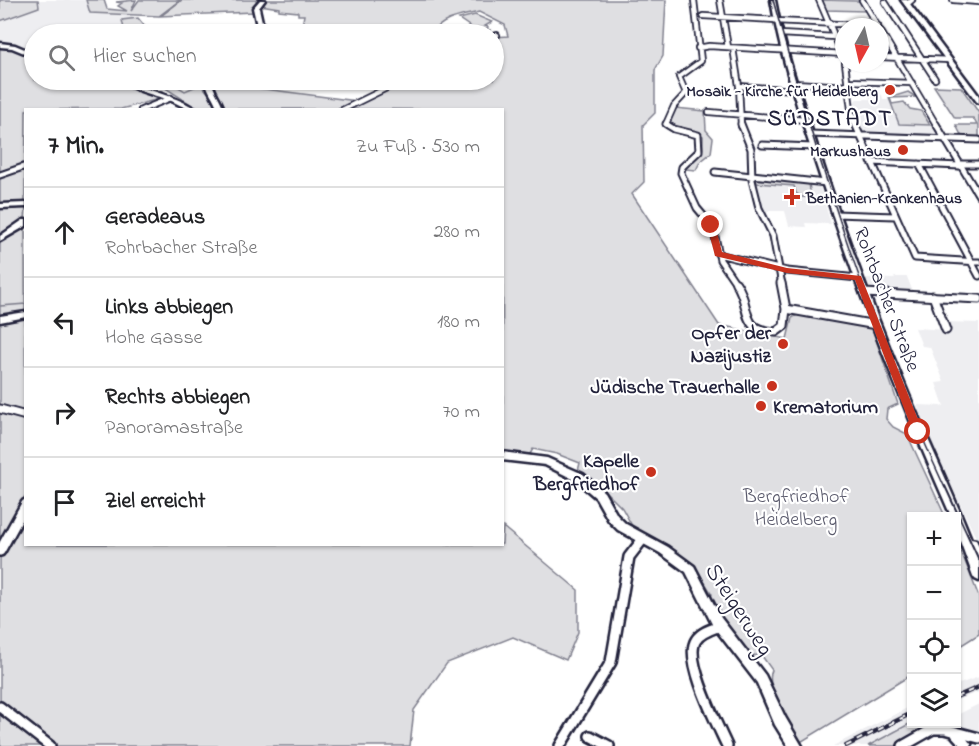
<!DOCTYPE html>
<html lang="de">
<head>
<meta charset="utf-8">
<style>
  body { margin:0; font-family:"Indie Flower",sans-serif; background:#f2f2f2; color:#202124 }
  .controls { position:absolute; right:18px; bottom:18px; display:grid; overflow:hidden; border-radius:0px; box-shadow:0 2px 4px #0004 }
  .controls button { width:54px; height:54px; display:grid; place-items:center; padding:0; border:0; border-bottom:2px solid #e0e0e0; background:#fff; color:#202124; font:30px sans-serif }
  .compass { position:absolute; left:835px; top:18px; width:54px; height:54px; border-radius:50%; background:#fff; box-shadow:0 2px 4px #0004; rotate:188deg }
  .stop { position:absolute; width:18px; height:18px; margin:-14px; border:4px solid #c8321e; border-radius:50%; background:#fff }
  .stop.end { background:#c8321e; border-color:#fff; box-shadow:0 2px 6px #0008 }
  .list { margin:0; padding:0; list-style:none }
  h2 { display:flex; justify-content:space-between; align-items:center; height:78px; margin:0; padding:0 24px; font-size:26px }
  h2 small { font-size:20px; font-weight:400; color:#757577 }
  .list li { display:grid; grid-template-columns:39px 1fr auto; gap:18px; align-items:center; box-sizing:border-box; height:90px; padding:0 24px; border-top:2px solid #e0e0e0 }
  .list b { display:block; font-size:22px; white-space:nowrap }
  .list p { margin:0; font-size:20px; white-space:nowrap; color:#757577 }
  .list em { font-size:20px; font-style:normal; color:#757577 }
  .icon { flex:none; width:33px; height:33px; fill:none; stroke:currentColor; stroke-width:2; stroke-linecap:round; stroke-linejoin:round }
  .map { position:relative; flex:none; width:979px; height:746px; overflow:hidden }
  .search { position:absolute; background:#fff; box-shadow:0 2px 4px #0004; left:24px; top:24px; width:480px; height:66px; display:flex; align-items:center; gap:15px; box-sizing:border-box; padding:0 21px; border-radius:33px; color:#757577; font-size:22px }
  .panel { position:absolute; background:#fff; box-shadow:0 2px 4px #0004; left:24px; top:108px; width:480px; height:438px; border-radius:0px }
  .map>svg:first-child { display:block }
  .built { fill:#eeeef1 }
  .green { fill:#dfdfe2; stroke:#80808e; stroke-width:1.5 }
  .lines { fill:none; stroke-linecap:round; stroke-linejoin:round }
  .stream { stroke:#7a7a88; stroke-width:1.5 }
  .street-far3-casing { stroke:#22223b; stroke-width:8 }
  .street-far2-casing { stroke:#22223b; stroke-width:9 }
  .street-far1-casing { stroke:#22223b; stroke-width:11 }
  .street-casing { stroke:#22223b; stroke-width:14 }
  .secondary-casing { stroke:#22223b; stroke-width:5 }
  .primary-casing { stroke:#22223b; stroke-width:5 }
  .street-far3 { stroke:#fff; stroke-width:4.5 }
  .street-far2 { stroke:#fff; stroke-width:5 }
  .street-far1 { stroke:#fff; stroke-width:7 }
  .street { stroke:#fff; stroke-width:9 }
  .secondary { fill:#fff; fill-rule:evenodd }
  .primary { fill:#fff; fill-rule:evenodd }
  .tram-far1 { stroke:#22223b; stroke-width:1.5 }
  .tram { stroke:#22223b; stroke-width:2 }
  .rail-casing { stroke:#22223b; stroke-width:4.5 }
  .rail { stroke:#fff; stroke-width:2; stroke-dasharray:6; stroke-linecap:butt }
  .route { fill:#c8321e }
  .poi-dot { fill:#c8321e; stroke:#fff; stroke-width:2 }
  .labels { text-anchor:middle; stroke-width:4.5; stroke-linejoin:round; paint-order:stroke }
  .far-poi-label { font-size:16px; font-weight:bold; fill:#22223b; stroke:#fff; text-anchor:end }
  .street-label { font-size:20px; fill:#22223b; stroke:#fff }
  .poi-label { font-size:20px; font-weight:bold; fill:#22223b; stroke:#fff; text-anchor:end }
  .park-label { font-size:20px; fill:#5b5b6d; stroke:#fff }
  .far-district-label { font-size:22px; font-weight:bold; letter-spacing:1.5px; fill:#22223b; stroke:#fff }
  .near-street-label { font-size:24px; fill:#22223b; stroke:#fff }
</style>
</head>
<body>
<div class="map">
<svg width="979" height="746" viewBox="0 0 979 746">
  <rect width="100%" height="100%" fill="#fff"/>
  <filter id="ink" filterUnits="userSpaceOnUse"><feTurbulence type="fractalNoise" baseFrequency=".0167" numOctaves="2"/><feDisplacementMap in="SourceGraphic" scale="12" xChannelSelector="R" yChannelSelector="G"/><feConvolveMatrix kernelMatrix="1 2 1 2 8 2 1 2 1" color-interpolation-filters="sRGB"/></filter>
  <g filter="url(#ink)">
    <path class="built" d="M 38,0 L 86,0 L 90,13 L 122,12 L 132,16 L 145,34 L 34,34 L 34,50 L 0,42 L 0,21 L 39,7 Z
      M 868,84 L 883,86 L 872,92 L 882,95 L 883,99 L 890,99 L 892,103 L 903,104 L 907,110 L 924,110 L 939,136 L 864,133 L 855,119 L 853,102 L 857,99 L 871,99 L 859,87 L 869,87 Z
      M 755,177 L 819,184 L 831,224 L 805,223 L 806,227 L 789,226 L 785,211 L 764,211 Z
      M 894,277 L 907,277 L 913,292 L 871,290 L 866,278 L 895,279 Z
      M 945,322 L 979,323 L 979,544 L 936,453 L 917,405 L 944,406 L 936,383 L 944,382 L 930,347 L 922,346 L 915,328 L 948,330 Z
      M 979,677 L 979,692 L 957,700 L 956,685 Z
      M 979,704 L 979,732 L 951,724 L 956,724 L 957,715 Z
      M 911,706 L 911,723 L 868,746 L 833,746 Z"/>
    <path class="green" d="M 0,0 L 38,0 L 39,7 L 0,21 Z
      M 86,0 L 104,0 L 107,9 L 127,11 L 118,6 L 122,3 L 116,2 L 136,0 L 131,11 L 139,0 L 180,0 L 159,16 L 90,13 Z
      M 182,0 L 261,0 L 253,8 L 253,12 L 161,16 Z
      M 265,0 L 666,0 L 663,56 L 655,70 L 655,113 L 643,125 L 644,182 L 632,194 L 719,325 L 787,339 L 792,318 L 799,314 L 872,328 L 898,404 L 887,409 L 886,419 L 893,427 L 907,434 L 945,516 L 912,516 L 911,675 L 799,743 C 789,726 764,688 772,670 L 762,656 L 752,655 L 728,630 L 711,597 L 712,594 L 694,565 L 668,546 L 635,531 L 622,508 L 604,490 L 578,471 L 580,463 L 557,454 L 533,449 L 530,454 L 503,452 L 502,110 L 345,109 L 404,80 L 494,80 L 494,37 L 508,36 L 505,25 L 479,12 C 462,16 442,18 433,33 L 302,26 L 304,15 L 298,15 L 298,12 L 279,10 L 279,8 L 260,5 Z
      M 821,0 L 860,1 L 865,11 L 826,10 Z
      M 475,15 L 492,22 L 485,26 L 488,27 L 487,30 L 490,30 L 489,33 L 474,31 L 475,30 L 459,19 Z
      M 138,18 L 151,34 L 132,34 L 124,29 L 122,20 Z
      M 0,42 L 34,50 L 34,80 L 116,80 L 159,99 L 121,109 L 26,110 L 25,204 L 0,204 Z
      M 153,80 L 167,80 L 185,91 L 201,84 L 213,99 L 216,107 L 213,109 L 198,109 Z
      M 211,82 L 357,101 L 340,109 L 223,109 C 224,98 214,93 211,82 Z
      M 934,86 L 961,87 L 979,113 L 979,137 L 962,137 L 956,125 L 977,125 L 973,118 L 955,118 Z
      M 908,92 L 916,97 L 890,98 L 892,104 L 904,102 L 910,109 L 921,111 L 930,125 L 899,124 L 889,98 Z
      M 675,108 L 705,111 L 706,130 L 713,138 L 711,153 L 700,162 L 696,170 L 684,169 L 703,149 L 703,136 L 673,127 L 668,123 Z
      M 756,177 L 809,183 L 811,198 L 802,197 L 796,193 L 794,186 L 757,183 Z
      M 0,206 L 26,206 L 25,220 L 0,237 Z
      M 25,224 L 26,544 L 502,544 L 503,527 L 578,590 L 578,632 L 566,660 L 513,637 L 447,663 L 414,710 L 410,746 L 0,746 L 0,241 Z
      M 957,541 L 979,597 L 979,634 L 957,648 Z
      M 911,723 L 942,724 L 904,746 L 868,746 Z"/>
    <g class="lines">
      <path class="stream" d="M 0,306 L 26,304"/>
      <g class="street-far3-casing">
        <path id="street-far3" d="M 720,0 L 728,47
          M 819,0 L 843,56
          M 862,0 L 878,27
          M 953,0 L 979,2
          M 885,2 L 935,79
          M 907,4 L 912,0
          M 703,16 L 776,20
          M 776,21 L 878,26
          M 880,30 L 937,126
          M 780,34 L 835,37
          M 494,36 L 497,35
          M 698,48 L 709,46 L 844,54
          M 733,48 L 739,86 L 741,126
          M 880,57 L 949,60
          M 845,63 L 852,117 L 856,126
          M 848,81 L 912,83
          M 794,83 L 848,86
          M 739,86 L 796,90
          M 141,110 L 171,98
          M 342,110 L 403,80
          M 709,112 L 805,120
          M 669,126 L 666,124 L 674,106 L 686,93 L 679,77 L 701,61 L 694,0"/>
      </g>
      <g class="street-far2-casing">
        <path id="street-far2" d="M 666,124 L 674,129 L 698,135 L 699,151 L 682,167 L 681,173 L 697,208 L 713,227 L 720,260 L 737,285
          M 741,124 L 751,149 L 752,180 L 759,208 L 773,236 L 782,285
          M 855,124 L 915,258 L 979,262
          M 936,124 L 979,196
          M 810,134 L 979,140
          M 762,145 L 814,147
          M 871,162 L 960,166
          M 919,164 L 979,276
          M 959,164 L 979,164
          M 715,172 L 752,176
          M 0,175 L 26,166
          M 752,175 L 826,183
          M 835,214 L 895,216
          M 718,254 L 787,271 L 858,278"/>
      </g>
      <g class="street-far1-casing">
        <path id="street-far1" d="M 736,283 C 753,308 737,330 776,332 L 784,326 L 786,309 L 781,283
          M 864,293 L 979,299
          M 933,296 L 946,330
          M 786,309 L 876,325
          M 0,409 L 26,416"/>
      </g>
      <g class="street-casing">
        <path id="street" d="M 0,551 L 26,504
          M 720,626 C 712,629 701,632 696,640 C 683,659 718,726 727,746
          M 0,707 L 50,746
          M 956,734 L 967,746
          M 590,736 L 609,746
          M 560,746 L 611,662 L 629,557 L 643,539
          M 903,746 L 933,729 L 945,729 L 979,738"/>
      </g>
      <g class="secondary-casing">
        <path id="secondary" d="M 260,0 L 265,0 L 259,8 L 263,26 L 255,34 L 251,34 L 257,26 L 253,8 Z
          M 771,0 L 775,0 C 784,48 800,94 815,140 C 842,224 872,307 906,388 C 927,439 951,488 971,539 L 976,540 L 979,546 L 979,581 L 975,579 L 973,576 L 956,530 L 956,516 L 951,516 C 902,405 857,292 820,176 C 801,118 781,60 771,0 Z
          M 0,43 L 15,45 L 34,53 L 34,57 L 12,48 L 0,47 Z
          M 119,80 C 127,79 134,84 142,87 C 160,94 180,98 197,110 C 187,110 179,104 169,100 C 152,94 134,91 119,80 Z
          M 206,80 L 212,80 C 212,90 221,98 224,110 L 218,110 C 215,98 206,90 206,80 Z
          M 26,203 L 26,207 L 0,208 L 0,204 Z
          M 23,220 L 26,220 L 26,226 L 0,241 L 0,236 Z
          M 26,312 L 26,317 L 0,322 L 0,316 Z
          M 502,452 L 547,458 L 583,474 L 604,492 L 617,515 L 626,524 L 668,547 L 694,566 L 721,618 L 765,675 L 785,717 L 802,746 L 788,746 L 775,725 L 757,683 L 713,626 L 686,572 L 660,553 L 618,530 L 609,521 L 596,498 L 575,480 L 545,465 L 502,460 Z"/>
      </g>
      <g class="primary-casing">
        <path id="primary" d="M 901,0 L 907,0 L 979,96 L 979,103 L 977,102 Z"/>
      </g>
      <use href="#street-far3" class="street-far3"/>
      <use href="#street-far2" class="street-far2"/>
      <use href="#street-far1" class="street-far1"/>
      <use href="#street" class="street"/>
      <use href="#secondary" class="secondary"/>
      <use href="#primary" class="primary"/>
      <path class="tram-far1" d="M 773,0 C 819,166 872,331 945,488"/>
      <path class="tram" d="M 945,486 L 979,560"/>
      <g class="rail-casing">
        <path id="rail" d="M 956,697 L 979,687
          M 846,746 L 912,713"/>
      </g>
      <use href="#rail" class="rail"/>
    </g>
  </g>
  <path class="route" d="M 711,222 L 715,225 L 722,252 L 787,268 L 861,276 L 923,432 L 922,434 L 914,434 L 913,432 L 855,280 L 787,273 L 715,256 L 707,225 Z"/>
  <g class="poi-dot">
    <circle cx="890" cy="90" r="6"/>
    <circle cx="903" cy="150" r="6"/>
    <path d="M789 188h6v6h6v6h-6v6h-6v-6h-6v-6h6z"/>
    <circle cx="783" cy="344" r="6"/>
    <circle cx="772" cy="386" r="6"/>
    <circle cx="761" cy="406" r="6"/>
    <circle cx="651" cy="472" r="6"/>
  </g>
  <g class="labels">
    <g class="far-poi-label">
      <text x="878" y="96">Mosaik - Kirche für Heidelberg</text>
      <text x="891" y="156">Markushaus</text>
      <text x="806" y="203" text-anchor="start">Bethanien-Krankenhaus</text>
    </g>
    <g class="street-label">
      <text transform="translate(888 299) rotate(69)" y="7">Rohrbacher Straße</text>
    </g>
    <g class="poi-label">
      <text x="771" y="339">Opfer der<tspan x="771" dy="23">Nazijustiz</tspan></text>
      <text x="760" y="393">Jüdische Trauerhalle</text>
      <text x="773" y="413" text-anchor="start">Krematorium</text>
      <text x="639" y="467">Kapelle<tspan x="639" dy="23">Bergfriedhof</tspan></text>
    </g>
    <g class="park-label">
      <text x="796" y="502">Bergfriedhof<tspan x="796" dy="23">Heidelberg</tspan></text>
    </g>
    <g class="far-district-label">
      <text x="830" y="125">SÜDSTADT</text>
    </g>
    <g class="near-street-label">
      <text transform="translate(740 609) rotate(57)" y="8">Steigerweg</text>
    </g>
  </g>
</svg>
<div class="controls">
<button>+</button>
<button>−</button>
<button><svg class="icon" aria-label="locate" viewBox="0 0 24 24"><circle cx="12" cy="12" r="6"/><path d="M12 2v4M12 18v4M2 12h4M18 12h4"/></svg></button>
<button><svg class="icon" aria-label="layers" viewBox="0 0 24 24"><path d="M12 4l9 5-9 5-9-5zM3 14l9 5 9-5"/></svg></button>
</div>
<svg class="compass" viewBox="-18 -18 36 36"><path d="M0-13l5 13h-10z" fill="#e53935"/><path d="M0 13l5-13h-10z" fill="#757577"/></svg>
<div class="stop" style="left:918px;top:432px"></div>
<div class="stop end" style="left:711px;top:225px"></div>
<div class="search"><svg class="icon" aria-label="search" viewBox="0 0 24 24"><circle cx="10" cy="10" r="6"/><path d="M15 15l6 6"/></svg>Hier suchen</div>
<section class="panel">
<h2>7 Min.<small>Zu Fuß · 530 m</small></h2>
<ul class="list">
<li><svg class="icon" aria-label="ahead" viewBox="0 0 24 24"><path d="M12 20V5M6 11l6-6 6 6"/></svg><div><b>Geradeaus</b><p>Rohrbacher Straße</p></div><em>280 m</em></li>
<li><svg class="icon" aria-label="left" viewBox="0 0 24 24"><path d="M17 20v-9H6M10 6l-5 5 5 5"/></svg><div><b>Links abbiegen</b><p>Hohe Gasse</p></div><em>180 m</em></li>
<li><svg class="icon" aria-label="right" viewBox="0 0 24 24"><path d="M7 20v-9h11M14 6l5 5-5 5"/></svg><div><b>Rechts abbiegen</b><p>Panoramastraße</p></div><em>70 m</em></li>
<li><svg class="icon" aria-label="arrive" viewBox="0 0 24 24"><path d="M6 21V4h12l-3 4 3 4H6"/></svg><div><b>Ziel erreicht</b></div></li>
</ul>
</section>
</div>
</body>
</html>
